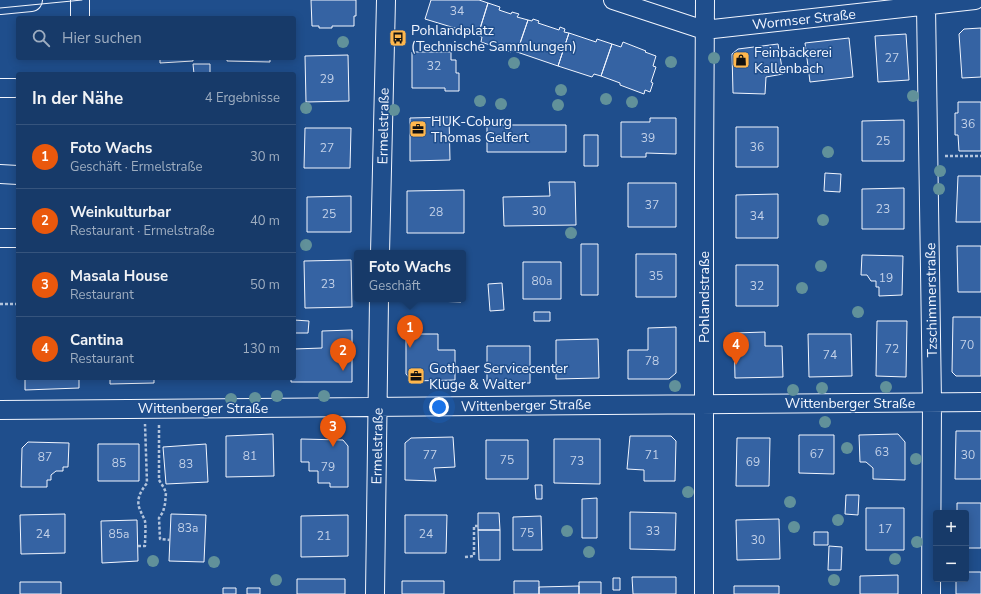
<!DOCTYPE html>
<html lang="de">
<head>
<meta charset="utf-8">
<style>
  body { margin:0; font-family:"Nunito Sans",sans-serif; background:#244571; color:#f1f3f6 }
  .controls { position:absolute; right:12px; bottom:12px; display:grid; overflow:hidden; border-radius:4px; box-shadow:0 2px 10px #0003 }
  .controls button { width:36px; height:36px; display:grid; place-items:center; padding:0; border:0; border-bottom:1px solid #36547d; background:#173a69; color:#f1f3f6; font:20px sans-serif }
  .you { position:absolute; left:439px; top:407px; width:14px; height:14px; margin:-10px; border:3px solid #fff; border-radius:50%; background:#1a73e8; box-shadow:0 0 0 6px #1a73e833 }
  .badge { display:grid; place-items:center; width:26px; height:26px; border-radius:50%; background:#ea580c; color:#fff; font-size:13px; font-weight:700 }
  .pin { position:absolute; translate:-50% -33px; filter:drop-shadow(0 1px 2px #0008) }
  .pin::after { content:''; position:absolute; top:21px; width:14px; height:12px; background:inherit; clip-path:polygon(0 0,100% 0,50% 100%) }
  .popup { position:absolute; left:354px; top:250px; width:112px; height:52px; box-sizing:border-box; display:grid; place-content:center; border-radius:4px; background:#173a69; filter:drop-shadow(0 1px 3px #0005); font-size:13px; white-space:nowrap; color:#9eadc0 }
  .popup b { font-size:15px; color:#f1f3f6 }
  .popup::after { content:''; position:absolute; left:50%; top:100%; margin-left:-8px; border:8px solid transparent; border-top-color:#173a69 }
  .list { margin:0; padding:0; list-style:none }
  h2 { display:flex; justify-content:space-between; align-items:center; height:52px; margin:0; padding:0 16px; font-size:17px }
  h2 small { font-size:13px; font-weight:400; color:#9eadc0 }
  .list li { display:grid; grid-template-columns:26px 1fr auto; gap:12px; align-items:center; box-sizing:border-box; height:64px; padding:0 16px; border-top:1px solid #36547d }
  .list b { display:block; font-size:15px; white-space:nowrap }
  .list p { margin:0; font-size:13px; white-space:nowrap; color:#9eadc0 }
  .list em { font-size:13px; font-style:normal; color:#9eadc0 }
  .icon { flex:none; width:22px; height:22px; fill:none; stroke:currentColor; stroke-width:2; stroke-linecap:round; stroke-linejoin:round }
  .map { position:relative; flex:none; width:981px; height:594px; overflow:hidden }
  .search { position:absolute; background:#173a69; box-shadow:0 2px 10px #0003; left:16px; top:16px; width:280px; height:44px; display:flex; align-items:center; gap:10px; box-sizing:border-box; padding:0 14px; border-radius:4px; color:#9eadc0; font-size:15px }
  .panel { position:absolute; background:#173a69; box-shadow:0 2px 10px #0003; left:16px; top:72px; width:280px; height:308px; border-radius:4px }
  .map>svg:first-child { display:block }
  .building { fill:#3563a3; stroke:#f2f6ff }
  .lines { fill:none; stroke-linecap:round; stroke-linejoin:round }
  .minor-casing { stroke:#f2f6ff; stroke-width:20 }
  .major-casing { stroke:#f2f6ff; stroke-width:24 }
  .path { stroke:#b3c4dc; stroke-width:2.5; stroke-dasharray:3 2; stroke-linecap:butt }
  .minor { stroke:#1f4e8c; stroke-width:18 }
  .major { stroke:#1f4e8c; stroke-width:22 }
  .tram { stroke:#f2f6ff; stroke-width:1 }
  .tree { fill:#61919a }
  .labels { text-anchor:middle; stroke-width:3; stroke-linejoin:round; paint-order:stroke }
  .number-label { font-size:12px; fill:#c3d1e8 }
  .street-label { font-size:14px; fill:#f2f6ff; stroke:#1f4e8c }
  .poi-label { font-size:14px; fill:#f2f6ff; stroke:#1f4e8c; text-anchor:start }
</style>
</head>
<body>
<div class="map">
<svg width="981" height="594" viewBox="0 0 981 594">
  <rect width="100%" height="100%" fill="#1f4e8c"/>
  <path class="building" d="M 311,0 L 356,0 L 356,16 L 354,16 L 354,26 L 332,26 L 332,28 L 319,28 L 319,26 L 312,26 Z
    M 431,0 L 479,0 L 488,3 L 478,35 L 425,19 Z
    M 488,3 L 500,7 L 499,10 L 511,14 L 512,12 L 519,14 L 517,17 L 528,20 L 517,52 L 511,50 L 511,52 L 481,42 L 482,37 L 478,35 Z
    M 533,19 L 539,21 L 538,23 L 559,30 L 560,27 L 565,29 L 564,32 L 569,33 L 558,66 L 517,52 L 528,20 L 532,21 Z
    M 981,28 L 981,77 L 962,78 L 959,34 L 964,29 Z
    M 569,33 L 596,42 L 597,39 L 612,44 L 601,76 L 594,74 L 592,77 L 558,66 Z
    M 906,34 L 909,80 L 878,82 L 875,36 Z
    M 849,38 L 853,77 L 810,82 L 805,43 Z
    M 623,42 L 646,51 L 645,52 L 656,56 L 653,66 L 656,67 L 651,82 L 653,83 L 650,92 L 645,90 L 644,94 L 620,85 L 620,83 L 601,76 L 612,44 L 621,47 Z
    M 778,44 L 783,74 L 766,77 L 765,94 L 733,93 L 732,54 L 738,49 Z
    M 412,52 L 451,52 L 451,60 L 456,60 L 456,73 L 459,73 L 459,91 L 445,91 L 445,88 L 412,88 Z
    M 348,55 L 349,101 L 306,102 L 305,56 Z
    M 160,58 L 193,58 L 193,61 L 160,63 Z
    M 227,58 L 270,58 L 270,62 L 227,61 Z
    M 193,64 L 210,64 L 210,74 L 194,74 Z
    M 958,102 L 981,102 L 981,151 L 959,151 L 958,135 L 955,135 L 955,113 L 958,113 Z
    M 449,117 L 450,160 L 410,161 L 410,118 Z
    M 650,118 L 676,118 L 676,154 L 646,153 L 646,157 L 621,157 L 621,122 L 650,122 Z
    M 904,120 L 904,161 L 862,161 L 862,121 Z
    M 487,125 L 566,125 L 566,152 L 487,152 Z
    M 736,127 L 778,127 L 778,167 L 736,167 Z
    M 305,128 L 351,128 L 350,168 L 304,168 Z
    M 584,135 L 598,135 L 598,166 L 584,166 Z
    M 825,173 L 841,174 L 840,192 L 824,191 Z
    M 958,176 L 981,176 L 981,222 L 956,222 Z
    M 549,182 L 575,182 L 576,225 L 504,226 L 503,197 L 550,196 Z
    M 628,183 L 676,183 L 676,227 L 628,227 Z
    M 904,188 L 904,229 L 862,229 L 862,189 Z
    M 464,190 L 464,233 L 407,233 L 407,191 Z
    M 778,194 L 778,238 L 736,238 L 736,195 Z
    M 351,196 L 351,232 L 307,232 L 307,197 Z
    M 581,244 L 598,244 L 598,295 L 581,295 Z
    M 957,246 L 981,246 L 981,292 L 958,292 Z
    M 636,254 L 676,254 L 676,297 L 636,297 Z
    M 862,255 L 903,256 L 902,295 L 879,296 L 879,287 L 876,287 L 876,281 L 871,281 L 867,275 L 861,275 Z
    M 351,260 L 352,307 L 305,308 L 304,261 Z
    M 523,262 L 561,262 L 561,299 L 523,299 Z
    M 736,265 L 778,265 L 778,306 L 736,306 Z
    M 502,283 L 504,310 L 490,311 L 488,284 Z
    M 409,299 L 461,299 L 461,302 L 409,300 Z
    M 534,312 L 550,312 L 550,321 L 534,321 Z
    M 953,317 L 981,317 L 981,376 L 956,376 L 952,372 Z
    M 294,320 L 309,321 L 308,333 L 294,333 Z
    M 877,321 L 907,321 L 906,377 L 876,376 Z
    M 676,327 L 676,373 L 669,379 L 628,379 L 628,350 L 648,350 L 648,328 Z
    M 352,330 L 352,382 L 291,382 L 291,378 L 294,378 L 294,349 L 322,348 L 322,331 Z
    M 765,332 L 765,346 L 782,346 L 783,377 L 735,378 L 734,333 Z
    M 406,334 L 438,334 L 438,350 L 455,350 L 455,380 L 412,381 L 406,374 Z
    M 808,334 L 851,334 L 852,376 L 809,377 Z
    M 598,339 L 599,378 L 556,379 L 556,340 Z
    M 487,346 L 530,346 L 530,383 L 487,383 Z
    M 25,378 L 79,378 L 79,388 L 25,390 Z
    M 110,378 L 154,378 L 154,383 L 110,384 Z
    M 956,431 L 981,431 L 981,479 L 955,479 Z
    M 273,434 L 274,476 L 226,477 L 226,436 Z
    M 898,434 L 905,442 L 905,480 L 873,479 L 873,468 L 866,462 L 860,462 L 859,435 Z
    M 799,435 L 834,435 L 834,474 L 799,473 Z
    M 630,436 L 671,436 L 676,441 L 675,481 L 644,481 L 644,470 L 627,469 Z
    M 453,437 L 455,467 L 434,468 L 436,481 L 405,480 L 405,443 L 411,438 Z
    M 737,438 L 770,438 L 769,486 L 736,486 Z
    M 301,439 L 343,440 L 348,446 L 348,487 L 330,487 L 330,483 L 318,483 L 318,471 L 309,471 L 309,462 L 301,462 Z
    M 554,439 L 600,439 L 600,484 L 554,483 Z
    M 486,440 L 528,440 L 528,479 L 486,479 Z
    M 28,442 L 69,443 L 68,467 L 63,467 L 63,471 L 56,471 L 51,475 L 51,480 L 47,480 L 47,487 L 21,487 L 22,448 Z
    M 98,444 L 139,444 L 139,481 L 98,481 Z
    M 206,444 L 208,482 L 166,484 L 163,447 Z
    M 535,485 L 542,485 L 542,499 L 536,499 Z
    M 846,495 L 859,495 L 858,515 L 845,514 Z
    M 597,498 L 597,538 L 582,538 L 582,499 Z
    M 957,503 L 981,503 L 981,548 L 966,548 L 966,513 L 957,513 Z
    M 866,508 L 904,508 L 904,550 L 866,550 Z
    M 630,512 L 676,513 L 675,550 L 630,549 Z
    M 478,513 L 499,513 L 500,530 L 478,530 Z
    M 65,514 L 65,553 L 21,554 L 20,515 Z
    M 171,514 L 206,515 L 204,562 L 169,561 Z
    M 348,515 L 348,556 L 301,557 L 301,516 Z
    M 405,515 L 447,515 L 446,553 L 405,553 Z
    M 541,516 L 542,550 L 513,550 L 513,517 Z
    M 779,519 L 780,559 L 737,560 L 736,520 Z
    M 137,520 L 138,561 L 102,563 L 101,521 Z
    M 478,530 L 500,530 L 500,560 L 479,560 Z
    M 814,532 L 828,532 L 828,545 L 814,545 Z
    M 829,546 L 842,547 L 841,570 L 828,570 Z
    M 966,572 L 981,572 L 981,594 L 956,594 L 956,579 L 966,579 Z
    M 898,575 L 898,594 L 860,594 L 860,576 Z
    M 632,577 L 676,577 L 676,594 L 633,594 Z
    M 613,578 L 620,578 L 620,590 L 613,590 Z
    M 297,579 L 345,579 L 345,594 L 297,594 Z
    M 402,581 L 444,581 L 444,594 L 402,594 Z
    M 514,581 L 539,581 L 539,594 L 514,594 Z
    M 20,582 L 61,582 L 61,594 L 20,594 Z
    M 579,582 L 601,582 L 601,594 L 579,594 Z
    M 579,586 L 579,594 L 539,594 L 539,587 Z
    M 734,586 L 779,586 L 779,594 L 734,594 Z
    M 223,588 L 236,588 L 236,594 L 223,594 Z
    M 247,588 L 260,588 L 260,594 L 247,594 Z"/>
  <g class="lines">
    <g class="minor-casing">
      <path id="minor" d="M 613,0 L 704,30 L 975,0
        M 926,6 L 932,402 L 931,594
        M 80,18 L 80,0
        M 0,88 L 15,88
        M 0,174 L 18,175
        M 0,238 L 18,238
        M 380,253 L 386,0
        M 0,410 L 981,402
        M 375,594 L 379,299
        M 704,594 L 704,173 L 705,0"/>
    </g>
    <g class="major-casing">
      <path id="major" d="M 0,3 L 31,0"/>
    </g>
    <path class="path" d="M 945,156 L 981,156
      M 0,304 L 18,304
      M 159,425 L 159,480 L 164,488 L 166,493 L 165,504 L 163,512 L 159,518 L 160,539 L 170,540
      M 138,546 L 145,546 C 145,538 146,529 145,521 C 144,518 142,515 141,512 C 135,501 140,492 147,483 L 145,424
      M 465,557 L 474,556 L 474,526 L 478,526"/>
    <use href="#minor" class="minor"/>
    <use href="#major" class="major"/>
    <path class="tram" d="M 0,8 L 82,0"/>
  </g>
  <g class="tree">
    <circle cx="343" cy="42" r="6"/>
    <circle cx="714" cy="58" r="6"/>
    <circle cx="671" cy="62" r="6"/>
    <circle cx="514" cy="63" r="6"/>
    <circle cx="561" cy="90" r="6"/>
    <circle cx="913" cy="96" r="6"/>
    <circle cx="606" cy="99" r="6"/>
    <circle cx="480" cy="101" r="6"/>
    <circle cx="632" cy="102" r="6"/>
    <circle cx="501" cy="104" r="6"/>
    <circle cx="558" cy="105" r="6"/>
    <circle cx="306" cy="108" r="6"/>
    <circle cx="394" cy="110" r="6"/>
    <circle cx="828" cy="152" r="6"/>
    <circle cx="940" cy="171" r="6"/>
    <circle cx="939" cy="189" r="6"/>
    <circle cx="823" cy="220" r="6"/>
    <circle cx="571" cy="233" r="6"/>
    <circle cx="306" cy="245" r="6"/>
    <circle cx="821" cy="266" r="6"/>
    <circle cx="802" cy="288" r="6"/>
    <circle cx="858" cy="312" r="6"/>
    <circle cx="675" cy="386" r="6"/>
    <circle cx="886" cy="387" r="6"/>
    <circle cx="822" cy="388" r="6"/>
    <circle cx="793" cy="390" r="6"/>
    <circle cx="277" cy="396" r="6"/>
    <circle cx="324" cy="396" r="6"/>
    <circle cx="255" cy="398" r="6"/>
    <circle cx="231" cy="399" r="6"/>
    <circle cx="825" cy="422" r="6"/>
    <circle cx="847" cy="448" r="6"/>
    <circle cx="916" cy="459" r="6"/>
    <circle cx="688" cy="492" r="6"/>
    <circle cx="790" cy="502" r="6"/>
    <circle cx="838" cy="520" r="6"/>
    <circle cx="794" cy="527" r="6"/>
    <circle cx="567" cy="531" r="6"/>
    <circle cx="917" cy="542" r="6"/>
    <circle cx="589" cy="552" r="6"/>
    <circle cx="895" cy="559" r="6"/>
    <circle cx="153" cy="561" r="6"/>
    <circle cx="214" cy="562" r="6"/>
    <circle cx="276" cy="580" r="6"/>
    <circle cx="834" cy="580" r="6"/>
  </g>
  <defs>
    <g id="bus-square" transform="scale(0.9)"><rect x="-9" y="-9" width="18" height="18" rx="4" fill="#ffb74d" stroke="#1f4e8c"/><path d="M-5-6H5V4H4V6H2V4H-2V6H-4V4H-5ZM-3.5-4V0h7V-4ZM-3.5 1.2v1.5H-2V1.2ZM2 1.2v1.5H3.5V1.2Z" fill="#111"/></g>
    <g id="shop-square" transform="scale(0.9)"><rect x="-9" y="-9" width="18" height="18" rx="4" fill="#ffb74d" stroke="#1f4e8c"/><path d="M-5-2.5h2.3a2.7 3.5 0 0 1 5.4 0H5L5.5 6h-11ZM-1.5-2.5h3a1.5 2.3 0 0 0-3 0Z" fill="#111"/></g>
    <g id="office-square" transform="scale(0.9)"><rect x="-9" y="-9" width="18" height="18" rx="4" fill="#ffb74d" stroke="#1f4e8c"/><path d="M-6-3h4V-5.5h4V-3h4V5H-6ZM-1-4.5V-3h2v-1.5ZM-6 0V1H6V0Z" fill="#111"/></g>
  </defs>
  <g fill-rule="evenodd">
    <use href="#bus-square" x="398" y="38"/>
    <use href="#shop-square" x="741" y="60"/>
    <use href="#office-square" x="418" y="129"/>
    <use href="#office-square" x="416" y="376"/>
  </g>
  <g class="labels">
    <g class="number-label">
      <text x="457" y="15">34</text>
      <text x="892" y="62">27</text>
      <text x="434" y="70">32</text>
      <text x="327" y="83">29</text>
      <text x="968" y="128">36</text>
      <text x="648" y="142">39</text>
      <text x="883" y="145">25</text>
      <text x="757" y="151">36</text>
      <text x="327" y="152">27</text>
      <text x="652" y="209">37</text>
      <text x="883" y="213">23</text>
      <text x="539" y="215">30</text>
      <text x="436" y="216">28</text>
      <text x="329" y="218">25</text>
      <text x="757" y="220">34</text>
      <text x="656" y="280">35</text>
      <text x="886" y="282">19</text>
      <text x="542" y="285">80a</text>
      <text x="328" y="288">23</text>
      <text x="757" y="290">32</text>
      <text x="967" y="349">70</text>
      <text x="892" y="353">72</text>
      <text x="830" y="359">74</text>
      <text x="652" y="365">78</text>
      <text x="882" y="456">63</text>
      <text x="817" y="458">67</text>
      <text x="430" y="459">77</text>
      <text x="652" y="459">71</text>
      <text x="968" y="459">30</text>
      <text x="250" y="460">81</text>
      <text x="45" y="461">87</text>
      <text x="507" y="464">75</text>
      <text x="577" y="465">73</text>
      <text x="753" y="466">69</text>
      <text x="119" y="467">85</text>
      <text x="186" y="468">83</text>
      <text x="328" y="471">79</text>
      <text x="188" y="532">83a</text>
      <text x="885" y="533">17</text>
      <text x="653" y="535">33</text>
      <text x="527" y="537">75</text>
      <text x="43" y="538">24</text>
      <text x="119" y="538">85a</text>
      <text x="426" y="538">24</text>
      <text x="324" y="540">21</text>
      <text x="758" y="544">30</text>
    </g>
    <g class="street-label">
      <text transform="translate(804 19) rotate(-6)" y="5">Wormser Straße</text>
      <text transform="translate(383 126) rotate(-89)" y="5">Ermelstraße</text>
      <text transform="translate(704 297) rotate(-90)" y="5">Pohlandstraße</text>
      <text transform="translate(931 300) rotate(-91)" y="5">Tzschimmerstraße</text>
      <text x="850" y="408">Wittenberger Straße</text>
      <text transform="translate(526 405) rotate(-1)" y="5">Wittenberger Straße</text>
      <text x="203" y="413">Wittenberger Straße</text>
      <text transform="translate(377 446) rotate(-89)" y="5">Ermelstraße</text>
    </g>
    <g class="poi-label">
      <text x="411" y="35">Pohlandplatz<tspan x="411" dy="16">(Technische Sammlungen)</tspan></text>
      <text x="754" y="57">Feinbäckerei<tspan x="754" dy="16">Kallenbach</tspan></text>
      <text x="431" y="126">HUK-Coburg<tspan x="431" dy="16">Thomas Gelfert</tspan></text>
      <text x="429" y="373">Gothaer Servicecenter<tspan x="429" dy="16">Kluge &amp; Walter</tspan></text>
    </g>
  </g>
</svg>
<div class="controls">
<button>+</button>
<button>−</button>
</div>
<div class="you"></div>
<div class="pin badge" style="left:410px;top:348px">1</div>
<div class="popup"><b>Foto Wachs</b>Geschäft</div>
<div class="pin badge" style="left:343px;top:371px">2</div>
<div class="pin badge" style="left:333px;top:447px">3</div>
<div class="pin badge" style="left:736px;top:365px">4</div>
<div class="search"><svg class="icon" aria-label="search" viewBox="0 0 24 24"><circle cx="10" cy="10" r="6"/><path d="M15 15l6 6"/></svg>Hier suchen</div>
<section class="panel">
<h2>In der Nähe<small>4 Ergebnisse</small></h2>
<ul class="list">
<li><span class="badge">1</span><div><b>Foto Wachs</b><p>Geschäft · Ermelstraße</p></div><em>30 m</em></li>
<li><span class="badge">2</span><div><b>Weinkulturbar</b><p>Restaurant · Ermelstraße</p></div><em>40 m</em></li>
<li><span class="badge">3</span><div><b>Masala House</b><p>Restaurant</p></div><em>50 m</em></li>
<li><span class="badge">4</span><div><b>Cantina</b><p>Restaurant</p></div><em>130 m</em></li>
</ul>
</section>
</div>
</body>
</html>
